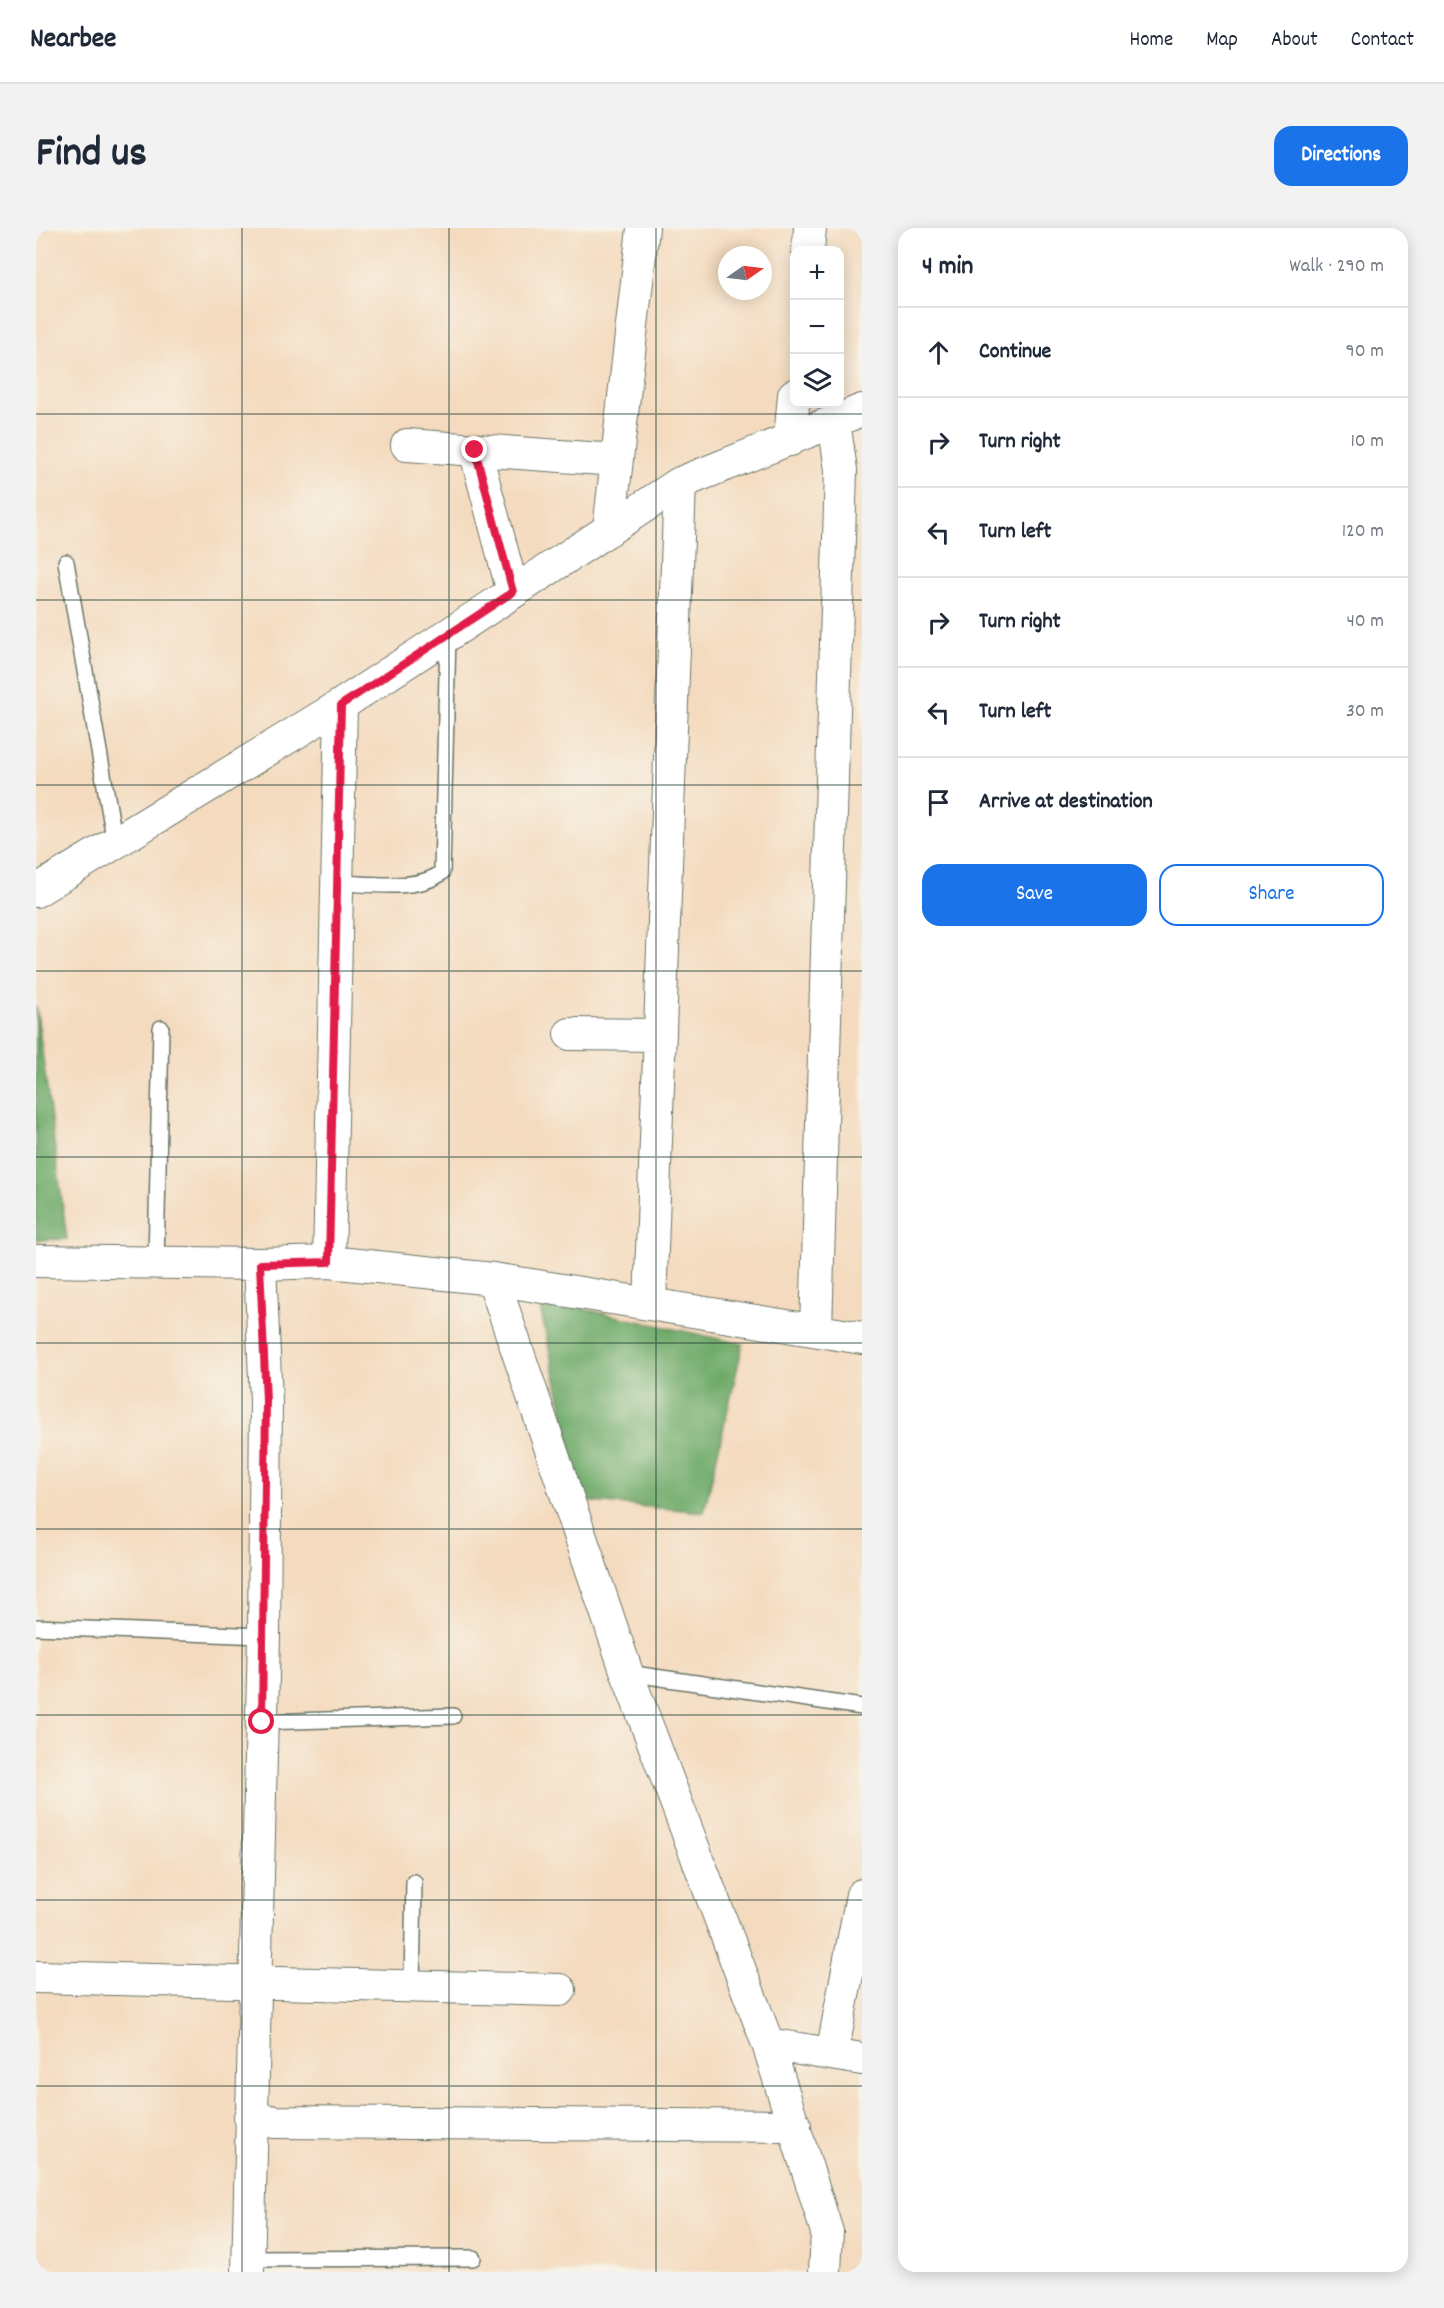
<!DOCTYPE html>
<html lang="en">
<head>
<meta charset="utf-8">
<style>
  body { margin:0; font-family:Dekko,sans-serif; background:#f2f2f3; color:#1f2937 }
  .controls { position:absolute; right:18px; top:18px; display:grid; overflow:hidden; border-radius:12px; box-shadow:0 3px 15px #0003 }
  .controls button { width:54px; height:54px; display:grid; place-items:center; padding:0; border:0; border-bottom:2px solid #e0e1e3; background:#fff; color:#1f2937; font:30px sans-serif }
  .compass { position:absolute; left:682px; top:18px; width:54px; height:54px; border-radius:50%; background:#fff; box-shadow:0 3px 15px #0003; rotate:76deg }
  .stop { position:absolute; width:18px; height:18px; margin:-14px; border:4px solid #e11d48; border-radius:50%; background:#fff }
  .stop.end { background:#e11d48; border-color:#fff; box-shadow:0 2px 6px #0008 }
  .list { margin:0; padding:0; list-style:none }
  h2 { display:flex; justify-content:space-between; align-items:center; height:78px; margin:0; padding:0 24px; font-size:26px }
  h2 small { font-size:20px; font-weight:400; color:#747a83 }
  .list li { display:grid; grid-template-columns:39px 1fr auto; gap:18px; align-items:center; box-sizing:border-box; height:90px; padding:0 24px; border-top:2px solid #e0e1e3 }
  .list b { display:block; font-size:22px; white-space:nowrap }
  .list em { font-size:20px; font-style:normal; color:#747a83 }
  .actions { display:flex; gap:12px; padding:18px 24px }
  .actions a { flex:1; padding:14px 0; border:2px solid #1a73e8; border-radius:18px; text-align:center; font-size:21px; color:#1a73e8 }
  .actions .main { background:#1a73e8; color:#fff }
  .icon { flex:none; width:33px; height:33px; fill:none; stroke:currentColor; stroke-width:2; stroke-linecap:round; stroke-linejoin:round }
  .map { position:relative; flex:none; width:826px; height:2044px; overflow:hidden; border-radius:18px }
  header { display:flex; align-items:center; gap:36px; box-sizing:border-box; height:84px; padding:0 30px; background:#fff; border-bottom:2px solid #e0e1e3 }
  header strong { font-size:28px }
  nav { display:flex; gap:33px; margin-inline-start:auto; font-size:21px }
  .intro { display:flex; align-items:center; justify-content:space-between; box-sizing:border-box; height:144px; padding:0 36px }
  h1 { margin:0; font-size:42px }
  .button { padding:15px 27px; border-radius:18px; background:#1a73e8; color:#fff; font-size:21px; font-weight:700 }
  main { display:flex; gap:36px; padding:0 36px }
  aside { flex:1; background:#fff; border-radius:18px; box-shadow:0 3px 15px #0003 }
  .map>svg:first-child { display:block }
  .forest { fill:#6eaa69; stroke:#46744e; stroke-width:1.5 }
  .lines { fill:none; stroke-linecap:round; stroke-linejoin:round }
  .service-casing { stroke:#6a7465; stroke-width:18 }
  .minor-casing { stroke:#6a7465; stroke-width:34 }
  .service { stroke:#fff; stroke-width:15 }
  .minor { stroke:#fff; stroke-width:32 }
  .route { stroke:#e11d48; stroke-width:8 }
  .grid { fill:none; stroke:#1f3d34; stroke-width:1.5; stroke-opacity:0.55 }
</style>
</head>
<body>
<header>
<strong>Nearbee</strong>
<nav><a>Home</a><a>Map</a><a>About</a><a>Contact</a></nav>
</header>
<div class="intro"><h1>Find us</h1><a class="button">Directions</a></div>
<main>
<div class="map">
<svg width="826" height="2044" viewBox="0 0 826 2044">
  <rect width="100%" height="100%" fill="#f7f3e8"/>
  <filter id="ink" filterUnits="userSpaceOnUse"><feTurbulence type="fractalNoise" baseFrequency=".0167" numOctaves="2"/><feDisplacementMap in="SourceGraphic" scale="12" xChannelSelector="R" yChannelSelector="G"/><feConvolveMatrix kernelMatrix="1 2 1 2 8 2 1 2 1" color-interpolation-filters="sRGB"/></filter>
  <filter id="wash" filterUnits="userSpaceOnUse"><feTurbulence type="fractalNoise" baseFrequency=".008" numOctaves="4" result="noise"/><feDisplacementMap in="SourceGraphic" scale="24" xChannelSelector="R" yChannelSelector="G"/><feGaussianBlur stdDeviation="1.35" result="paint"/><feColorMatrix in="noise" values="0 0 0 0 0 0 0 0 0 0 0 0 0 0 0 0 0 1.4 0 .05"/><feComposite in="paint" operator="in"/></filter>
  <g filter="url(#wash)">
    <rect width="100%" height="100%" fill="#f4dbbf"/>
    <path class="forest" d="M 0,778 L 31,1011 L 0,1012 Z
      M 502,1071 L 707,1116 L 668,1284 L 547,1273 Z"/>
  </g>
  <g filter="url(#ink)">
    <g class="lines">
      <g class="service-casing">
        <path id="service" d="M 30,334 L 79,615
          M 301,655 C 330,655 384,664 406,644 L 412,407
          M 120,1035 L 125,800
          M 0,1399 L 228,1408
          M 591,1445 L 826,1479
          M 226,1494 L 417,1488
          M 376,1758 L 378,1654
          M 213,2031 L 437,2030"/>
      </g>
      <g class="minor-casing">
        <path id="minor" d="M 772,22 L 774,0
          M 754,212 L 758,167
          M 371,217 L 580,232
          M 439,222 L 477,364
          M 573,302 L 607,0
          M 0,663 L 305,477 L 644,255 L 826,182
          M 534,806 L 624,807
          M 0,1033 L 224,1036 L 293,1034 L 457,1051 L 826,1110
          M 293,1034 L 305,477
          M 457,1051 L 591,1445 L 732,1816 L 791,2004 L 789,2044
          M 614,1076 L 644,255
          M 780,1102 L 805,242 L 798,194
          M 0,1749 L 524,1762
          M 732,1816 L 826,1831
          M 796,1826 L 826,1667
          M 214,1889 L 239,1894 L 759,1898
          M 212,2044 L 228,1408 L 230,1173 L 224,1036"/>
      </g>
      <use href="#service" class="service"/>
      <use href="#minor" class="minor"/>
    </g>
  </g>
  <g class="lines" filter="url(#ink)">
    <path class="route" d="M 226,1494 L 230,1173 L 224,1036 L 293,1034 L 305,477 L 477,364 L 439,222"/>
  </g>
  <path class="grid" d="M 206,0 L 206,2044M 413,0 L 413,2044M 620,0 L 620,2044M 0,186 L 826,186M 0,372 L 826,372M 0,557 L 826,557M 0,743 L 826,743M 0,929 L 826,929M 0,1115 L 826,1115M 0,1301 L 826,1301M 0,1487 L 826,1487M 0,1672 L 826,1672M 0,1858 L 826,1858"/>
</svg>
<div class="controls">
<button>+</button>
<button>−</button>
<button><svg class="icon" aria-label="layers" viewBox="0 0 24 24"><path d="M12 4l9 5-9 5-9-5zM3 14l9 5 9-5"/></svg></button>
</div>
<svg class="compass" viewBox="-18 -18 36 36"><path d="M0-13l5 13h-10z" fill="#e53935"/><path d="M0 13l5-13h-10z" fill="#747a83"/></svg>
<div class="stop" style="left:226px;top:1494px"></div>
<div class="stop end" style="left:439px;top:222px"></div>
</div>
<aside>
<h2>4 min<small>Walk · 290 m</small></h2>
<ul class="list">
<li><svg class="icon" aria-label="ahead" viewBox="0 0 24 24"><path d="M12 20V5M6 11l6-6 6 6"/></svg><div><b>Continue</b></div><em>90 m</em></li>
<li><svg class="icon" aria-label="right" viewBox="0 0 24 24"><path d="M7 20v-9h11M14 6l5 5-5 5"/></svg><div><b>Turn right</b></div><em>10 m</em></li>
<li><svg class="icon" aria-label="left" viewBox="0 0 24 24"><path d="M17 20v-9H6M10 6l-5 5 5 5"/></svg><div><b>Turn left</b></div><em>120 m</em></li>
<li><svg class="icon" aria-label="right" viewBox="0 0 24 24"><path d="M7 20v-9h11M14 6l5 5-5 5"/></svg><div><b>Turn right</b></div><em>40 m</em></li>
<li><svg class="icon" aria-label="left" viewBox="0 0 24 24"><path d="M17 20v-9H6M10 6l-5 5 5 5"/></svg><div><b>Turn left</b></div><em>30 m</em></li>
<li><svg class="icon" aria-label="arrive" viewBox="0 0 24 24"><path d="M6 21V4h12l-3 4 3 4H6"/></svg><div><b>Arrive at destination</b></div></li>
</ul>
<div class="actions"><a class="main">Save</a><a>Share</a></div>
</aside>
</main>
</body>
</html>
